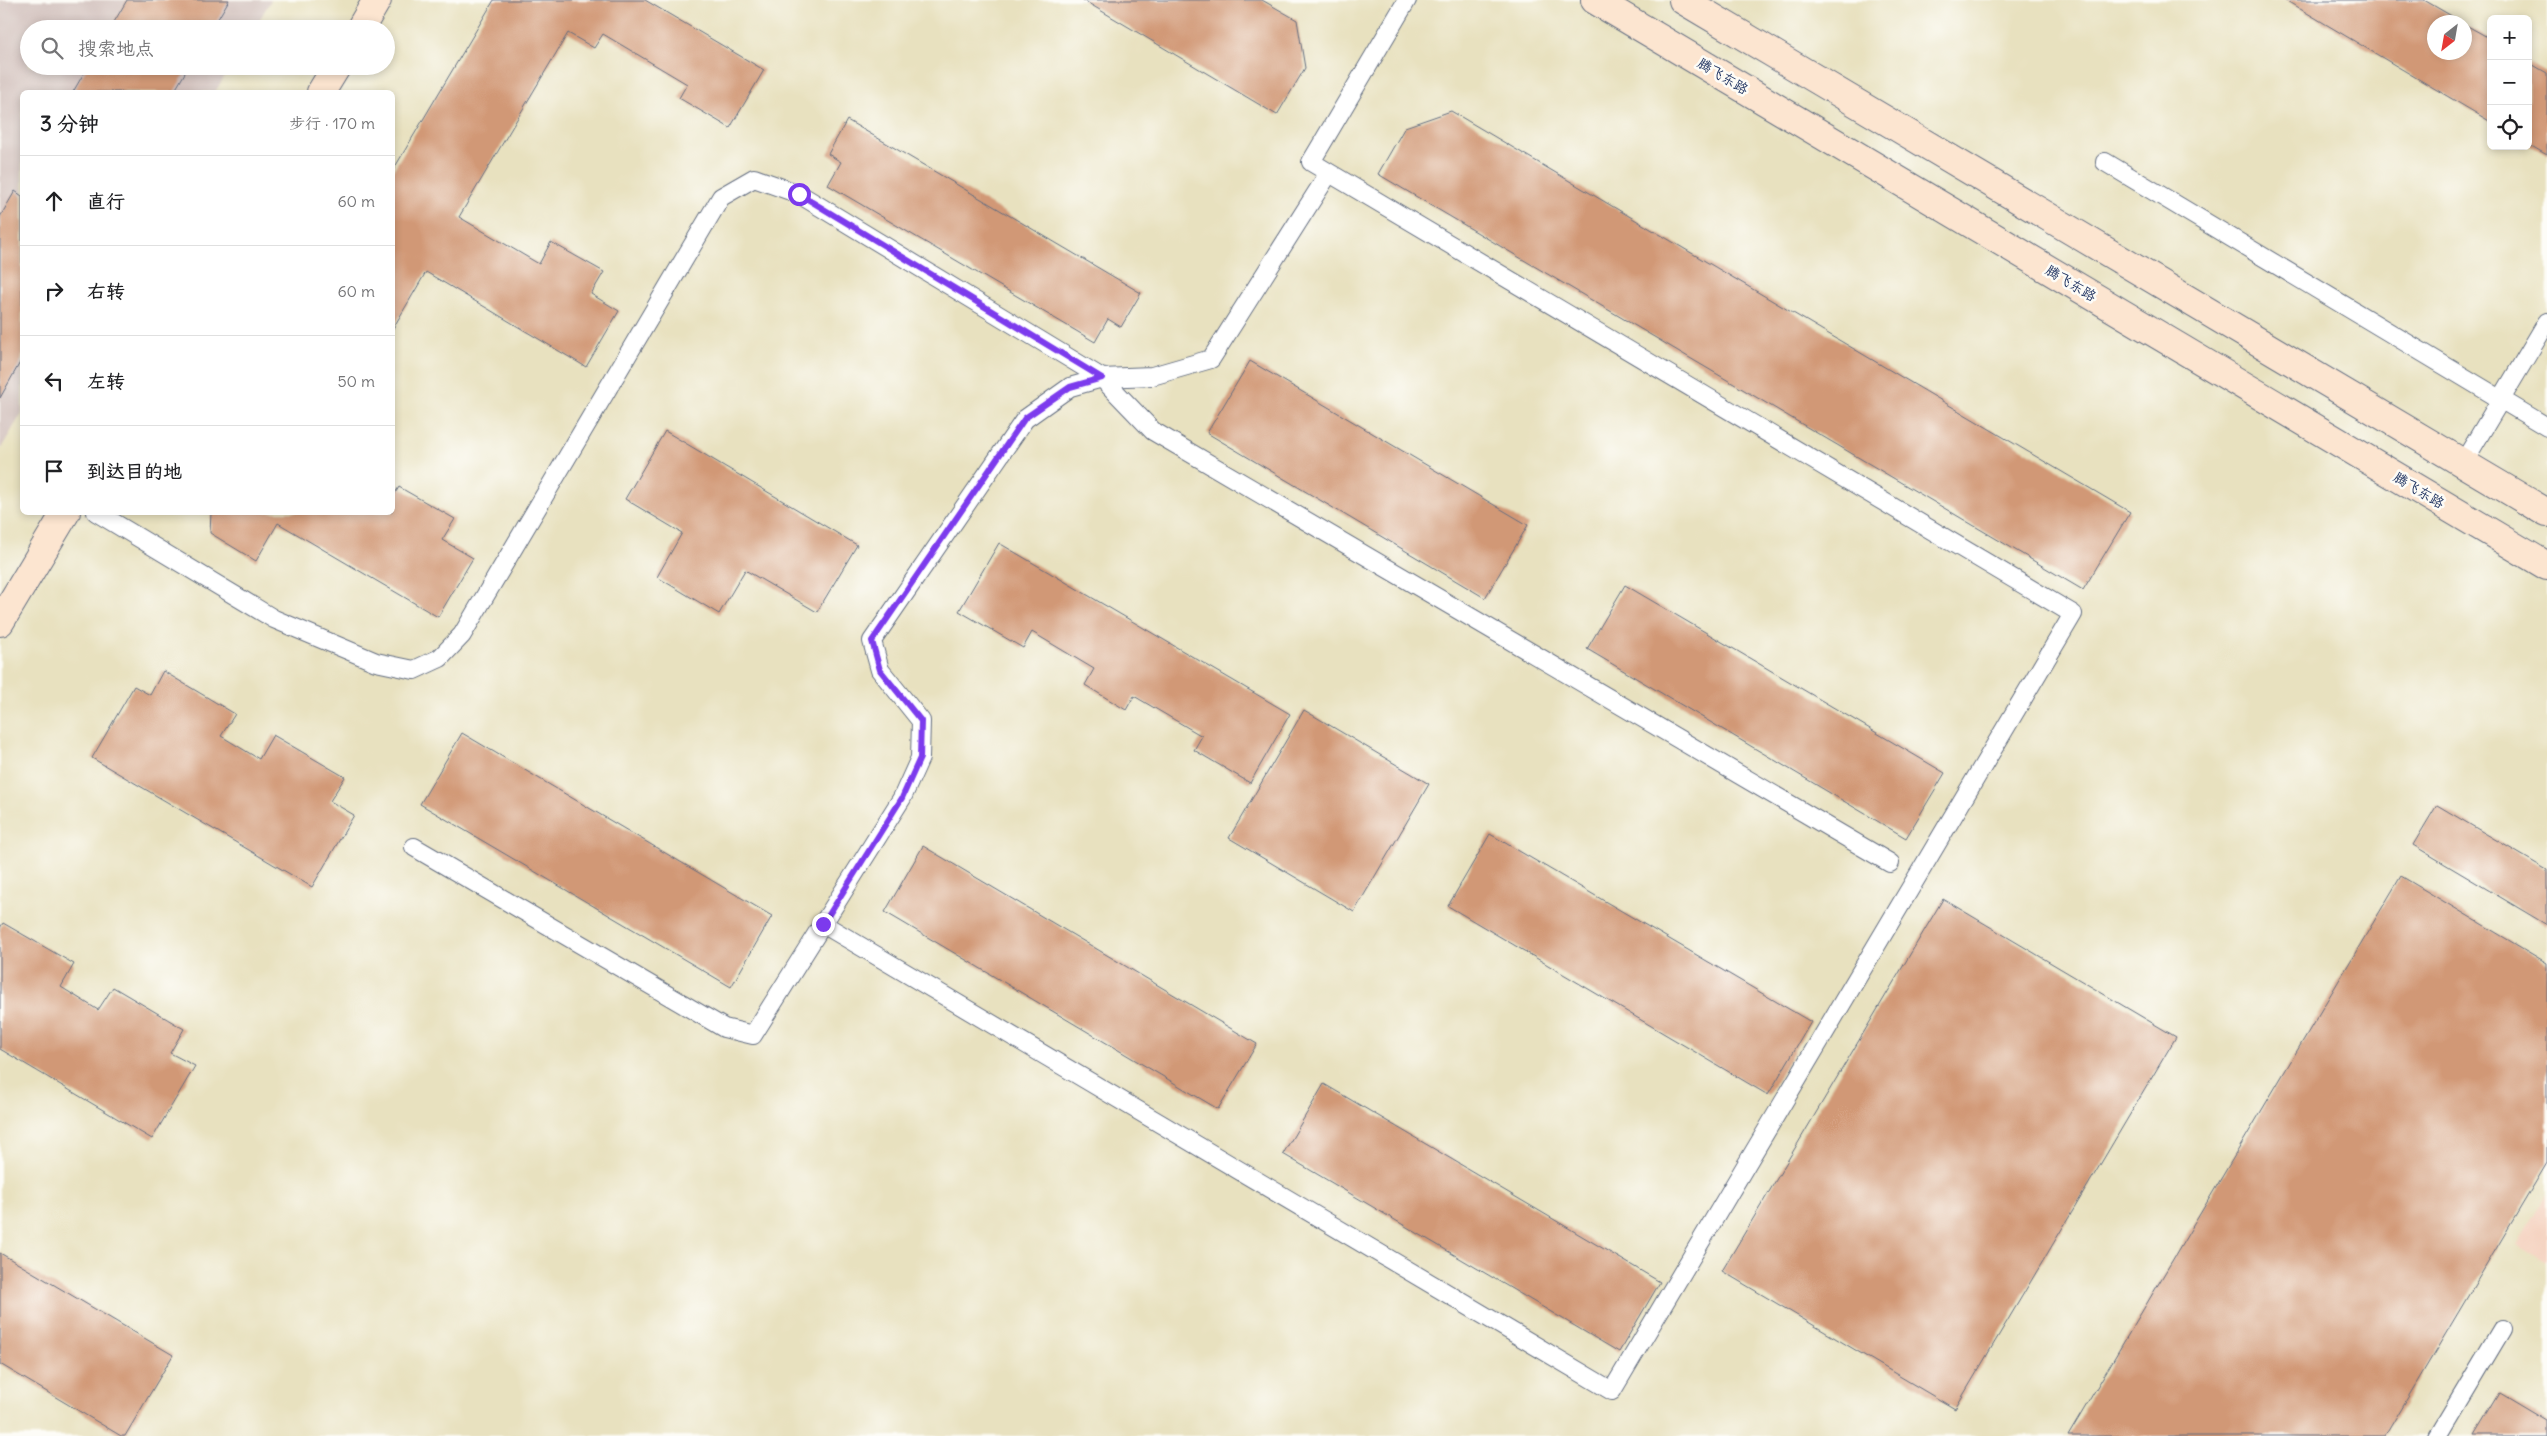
<!DOCTYPE html>
<html lang="zh">
<head>
<meta charset="utf-8">
<style>
  body { margin:0; font-family:Delius,"LXGW WenKai TC",sans-serif; background:#f2f2f2; color:#202124 }
  .controls { position:absolute; right:15px; top:15px; display:grid; overflow:hidden; border-radius:8px; box-shadow:0 2px 8px #0003 }
  .controls button { width:45px; height:45px; display:grid; place-items:center; padding:0; border:0; border-bottom:1px solid #e0e0e0; background:#fff; color:#202124; font:25px sans-serif }
  .compass { position:absolute; left:2427px; top:15px; width:45px; height:45px; border-radius:50%; background:#fff; box-shadow:0 2px 8px #0003; rotate:211deg }
  .stop { position:absolute; width:15px; height:15px; margin:-11px; border:4px solid #7c3aed; border-radius:50%; background:#fff }
  .stop.end { background:#7c3aed; border-color:#fff; box-shadow:0 1px 5px #0008 }
  .list { margin:0; padding:0; list-style:none }
  h2 { display:flex; justify-content:space-between; align-items:center; height:65px; margin:0; padding:0 20px; font-size:21px }
  h2 small { font-size:16px; font-weight:400; color:#757577 }
  .list li { display:grid; grid-template-columns:32px 1fr auto; gap:15px; align-items:center; box-sizing:border-box; height:90px; padding:0 20px; border-top:1px solid #e0e0e0 }
  .list b { display:block; font-size:19px; white-space:nowrap }
  .list em { font-size:16px; font-style:normal; color:#757577 }
  .icon { flex:none; width:28px; height:28px; fill:none; stroke:currentColor; stroke-width:2; stroke-linecap:round; stroke-linejoin:round }
  .map { position:relative; flex:none; width:2547px; height:1436px; overflow:hidden }
  .search { position:absolute; background:#fff; box-shadow:0 2px 8px #0003; left:20px; top:20px; width:375px; height:55px; display:flex; align-items:center; gap:12px; box-sizing:border-box; padding:0 18px; border-radius:28px; color:#757577; font-size:19px }
  .panel { position:absolute; background:#fff; box-shadow:0 2px 8px #0003; left:20px; top:90px; width:375px; height:425px; border-radius:8px }
  .map>svg:first-child { display:block }
  .built { fill:#f5d3c1 }
  .industrial { fill:#d1c0bc }
  .building { fill:#d19876 }
  .lines { fill:none; stroke-linecap:round; stroke-linejoin:round }
  .lane-casing { stroke:#636d80; stroke-width:20 }
  .secondary-casing { stroke:#636d80; stroke-width:30 }
  .lane { stroke:#fff; stroke-width:18 }
  .secondary { stroke:#fce5d0; stroke-width:28 }
  .route { stroke:#7c3aed; stroke-width:6 }
  .labels { text-anchor:middle; stroke-width:5; stroke-linejoin:round; paint-order:stroke }
  .street-label { font-size:14px; fill:#1b2f5e; stroke:#fdfcf7 }
</style>
</head>
<body>
<div class="map">
<svg width="2547" height="1436" viewBox="0 0 2547 1436">
  <rect width="100%" height="100%" fill="#fdfcf7"/>
  <filter id="ink" filterUnits="userSpaceOnUse"><feTurbulence type="fractalNoise" baseFrequency=".02" numOctaves="2"/><feDisplacementMap in="SourceGraphic" scale="10" xChannelSelector="R" yChannelSelector="G"/><feConvolveMatrix kernelMatrix="1 2 1 2 8 2 1 2 1" color-interpolation-filters="sRGB"/></filter>
  <filter id="wash" filterUnits="userSpaceOnUse"><feTurbulence type="fractalNoise" baseFrequency=".0096" numOctaves="4" result="noise"/><feDisplacementMap in="SourceGraphic" scale="20" xChannelSelector="R" yChannelSelector="G"/><feGaussianBlur stdDeviation="1.12" result="paint"/><feColorMatrix in="noise" values="0 0 0 0 0 0 0 0 0 0 0 0 0 0 0 0 0 1.4 0 .05"/><feComposite in="paint" operator="in"/></filter>
  <g filter="url(#wash)">
    <rect width="100%" height="100%" fill="#e8e1bf"/>
    <path class="built" d="M 2547,1194 L 2547,1263 L 2517,1245 Z"/>
    <path class="industrial" d="M 0,0 L 271,0 L 254,29 L 29,29 L 29,66 L 231,66 L 215,92 L 22,92 L 22,413 L 0,450 Z"/>
    <g id="blocks">
      <path class="building" d="M 127,0 L 229,0 L 212,29 L 110,29 Z
        M 494,0 L 645,0 L 764,70 L 730,128 L 679,98 L 687,84 L 603,34 L 594,48 L 568,33 L 459,217 L 539,264 L 551,242 L 604,272 L 591,294 L 619,311 L 586,367 L 426,272 L 392,330 L 392,172 Z
        M 1083,0 L 1262,0 L 1297,20 L 1305,68 L 1277,115 Z
        M 2285,0 L 2424,0 L 2462,22 L 2434,22 L 2434,52 L 2464,52 L 2464,24 L 2491,39 L 2491,122 Z
        M 2528,62 L 2547,73 L 2547,155 L 2528,144 Z
        M 88,66 L 189,66 L 174,92 L 73,92 Z
        M 1451,111 L 2130,512 L 2083,590 L 1378,174 L 1405,127 Z
        M 847,120 L 1141,293 L 1121,327 L 1108,319 L 1095,342 L 828,185 L 841,162 L 828,154 Z
        M 15,191 L 22,196 L 22,359 L 0,398 L 0,217 Z
        M 1250,361 L 1528,525 L 1485,598 L 1207,433 Z
        M 665,431 L 857,545 L 817,612 L 745,570 L 719,614 L 657,577 L 682,533 L 625,499 Z
        M 399,487 L 455,519 L 442,540 L 473,558 L 438,617 L 278,523 L 256,561 L 210,533 L 211,512 L 392,512 L 392,498 Z
        M 999,543 L 1290,714 L 1250,783 L 1194,750 L 1202,736 L 1134,696 L 1126,710 L 1085,685 L 1094,669 L 1032,632 L 1023,648 L 959,611 Z
        M 1625,585 L 1945,773 L 1906,838 L 1587,649 Z
        M 163,671 L 235,714 L 221,736 L 259,759 L 273,735 L 345,777 L 330,801 L 354,815 L 312,887 L 92,758 L 134,686 L 150,695 Z
        M 1304,710 L 1429,784 L 1354,912 L 1229,838 Z
        M 462,733 L 772,916 L 731,987 L 420,804 Z
        M 2437,805 L 2547,870 L 2547,925 L 2413,845 Z
        M 1490,834 L 1811,1022 L 1768,1095 L 1448,906 Z
        M 923,846 L 1257,1044 L 1218,1109 L 885,912 Z
        M 2401,876 L 2547,963 L 2547,1163 L 2385,1436 L 2068,1436 Z
        M 1943,899 L 2176,1037 L 1955,1409 L 1722,1271 Z
        M 3,923 L 74,964 L 61,987 L 98,1010 L 113,987 L 184,1029 L 170,1053 L 195,1066 L 152,1139 L 0,1049 L 0,928 Z
        M 1324,1084 L 1660,1282 L 1619,1352 L 1283,1154 Z
        M 0,1253 L 173,1355 L 125,1436 L 121,1436 L 0,1364 Z
        M 2500,1393 L 2547,1421 L 2547,1436 L 2474,1436 Z"/>
    </g>
  </g>
  <g filter="url(#ink)">
    <use href="#blocks" fill-opacity="0" stroke="#636d80" stroke-width="1"/>
    <g class="lines">
      <g class="lane-casing">
        <path id="lane" d="M 2105,162 L 2547,427
          M 2463,463 L 2547,322
          M 96,512 L 274,619 L 376,662 L 414,670 L 440,658 L 462,635 L 721,197 L 754,178 L 799,194 L 1102,378 L 1153,431 L 1890,863
          M 414,847 L 724,1028 L 753,1035 L 902,798 L 920,758 L 921,721 L 880,670 L 872,641 L 1025,419 L 1070,387 L 1102,378 L 1152,376 L 1211,359 L 1329,173
          M 823,924 L 1612,1391 L 2073,614 L 1311,162 L 1407,0
          M 2438,1436 L 2502,1329"/>
      </g>
      <g class="secondary-casing">
        <path id="secondary" d="M 1595,0 L 2547,566
          M 1683,0 L 2547,513
          M 360,29 L 377,0
          M 321,92 L 337,66
          M 0,622 L 66,512"/>
      </g>
      <use href="#lane" class="lane"/>
      <use href="#secondary" class="secondary"/>
    </g>
  </g>
  <g class="lines" filter="url(#ink)">
    <path class="route" d="M 799,194 L 1102,378 L 1070,387 L 1025,418 L 872,641 L 880,670 L 921,721 L 920,758 L 902,798 L 823,924"/>
  </g>
  <g class="labels">
    <g class="street-label">
      <text transform="translate(1723 76) rotate(31)" y="5">腾飞东路</text>
      <text transform="translate(2071 283) rotate(31)" y="5">腾飞东路</text>
      <text transform="translate(2419 490) rotate(31)" y="5">腾飞东路</text>
    </g>
  </g>
</svg>
<div class="controls">
<button>+</button>
<button>−</button>
<button><svg class="icon" aria-label="locate" viewBox="0 0 24 24"><circle cx="12" cy="12" r="6"/><path d="M12 2v4M12 18v4M2 12h4M18 12h4"/></svg></button>
</div>
<svg class="compass" viewBox="-18 -18 36 36"><path d="M0-13l5 13h-10z" fill="#e53935"/><path d="M0 13l5-13h-10z" fill="#757577"/></svg>
<div class="stop" style="left:799px;top:194px"></div>
<div class="stop end" style="left:823px;top:924px"></div>
<div class="search"><svg class="icon" aria-label="search" viewBox="0 0 24 24"><circle cx="10" cy="10" r="6"/><path d="M15 15l6 6"/></svg>搜索地点</div>
<section class="panel">
<h2>3 分钟<small>步行 · 170 m</small></h2>
<ul class="list">
<li><svg class="icon" aria-label="ahead" viewBox="0 0 24 24"><path d="M12 20V5M6 11l6-6 6 6"/></svg><div><b>直行</b></div><em>60 m</em></li>
<li><svg class="icon" aria-label="right" viewBox="0 0 24 24"><path d="M7 20v-9h11M14 6l5 5-5 5"/></svg><div><b>右转</b></div><em>60 m</em></li>
<li><svg class="icon" aria-label="left" viewBox="0 0 24 24"><path d="M17 20v-9H6M10 6l-5 5 5 5"/></svg><div><b>左转</b></div><em>50 m</em></li>
<li><svg class="icon" aria-label="arrive" viewBox="0 0 24 24"><path d="M6 21V4h12l-3 4 3 4H6"/></svg><div><b>到达目的地</b></div></li>
</ul>
</section>
</div>
</body>
</html>
